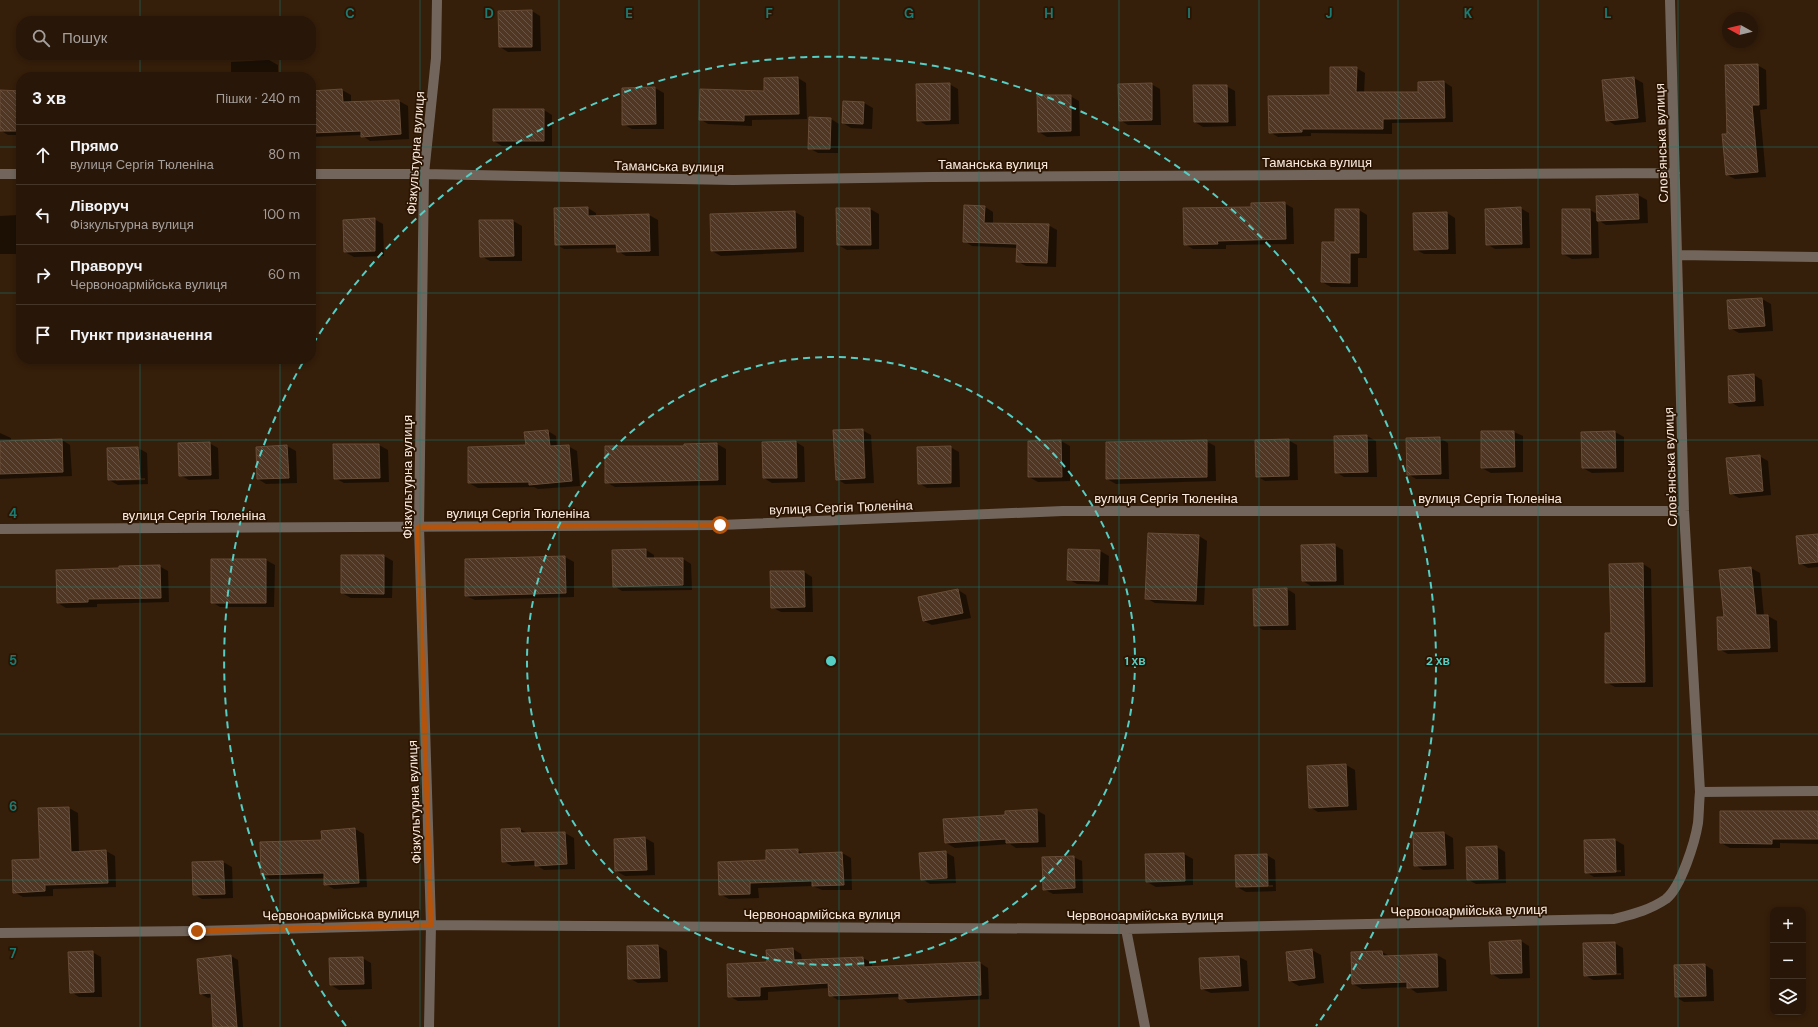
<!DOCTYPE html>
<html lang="uk">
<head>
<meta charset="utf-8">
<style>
  body { margin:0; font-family:"DM Sans",sans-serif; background:#342316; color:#f1f3f6 }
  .controls { position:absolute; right:12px; bottom:12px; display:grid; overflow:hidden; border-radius:8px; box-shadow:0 2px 6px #0003 }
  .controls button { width:36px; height:36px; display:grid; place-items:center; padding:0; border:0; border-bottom:1px solid #443529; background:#281608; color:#f1f3f6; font:20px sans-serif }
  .compass { position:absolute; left:1722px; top:12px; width:36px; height:36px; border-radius:50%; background:#281608; box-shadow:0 2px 6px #0003; rotate:278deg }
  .stop { position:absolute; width:12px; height:12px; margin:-9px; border:3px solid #b45309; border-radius:50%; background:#fff }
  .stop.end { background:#b45309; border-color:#fff; box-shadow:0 1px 4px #0008 }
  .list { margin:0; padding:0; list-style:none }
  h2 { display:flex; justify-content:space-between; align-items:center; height:52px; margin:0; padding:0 16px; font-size:17px }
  h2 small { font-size:13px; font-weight:400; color:#a59f9c }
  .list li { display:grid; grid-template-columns:26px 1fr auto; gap:12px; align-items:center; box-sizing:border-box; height:60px; padding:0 16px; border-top:1px solid #443529 }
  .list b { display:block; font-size:15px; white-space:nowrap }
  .list p { margin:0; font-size:13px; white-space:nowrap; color:#a59f9c }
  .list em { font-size:13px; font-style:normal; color:#a59f9c }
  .icon { flex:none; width:22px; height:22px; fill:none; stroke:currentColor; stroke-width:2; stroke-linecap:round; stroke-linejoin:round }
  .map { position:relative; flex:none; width:1818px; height:1027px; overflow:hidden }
  .search { position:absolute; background:#281608; box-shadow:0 2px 6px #0003; left:16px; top:16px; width:300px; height:44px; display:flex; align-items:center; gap:10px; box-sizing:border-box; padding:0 14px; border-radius:16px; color:#a59f9c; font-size:15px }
  .panel { position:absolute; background:#281608; box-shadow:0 2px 6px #0003; left:16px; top:72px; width:300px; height:292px; border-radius:16px }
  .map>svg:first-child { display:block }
  .shadow { fill:#0007; fill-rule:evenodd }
  .building { fill:url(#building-back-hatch); stroke:#674d38 }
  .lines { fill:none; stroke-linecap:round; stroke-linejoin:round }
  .minor { stroke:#72665c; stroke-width:10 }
  .route { stroke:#b45309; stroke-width:5 }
  .grid { fill:none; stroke:#1b7c74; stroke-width:1; stroke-opacity:0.55 }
  .ring { fill:none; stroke:#55cec4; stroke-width:2; stroke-dasharray:7 5 }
  .labels { text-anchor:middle; stroke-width:3.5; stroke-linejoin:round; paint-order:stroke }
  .street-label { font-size:13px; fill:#fcece0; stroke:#2b1502 }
  .grid-label { font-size:13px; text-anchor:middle; font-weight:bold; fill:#1b7c74; stroke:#2b1502; stroke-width:3.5; stroke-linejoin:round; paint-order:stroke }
  .centre { fill:#55cec4; stroke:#2b1502; stroke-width:2 }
  .ring-label { font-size:12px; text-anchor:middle; font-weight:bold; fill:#55cec4; stroke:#2b1502; stroke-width:3.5; stroke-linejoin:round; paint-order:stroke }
</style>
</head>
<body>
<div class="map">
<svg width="1818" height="1027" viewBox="0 0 1818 1027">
  <defs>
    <pattern id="building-back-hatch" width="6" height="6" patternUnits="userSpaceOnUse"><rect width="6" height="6" fill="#503723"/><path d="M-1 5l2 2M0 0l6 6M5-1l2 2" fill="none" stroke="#6a5443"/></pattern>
  </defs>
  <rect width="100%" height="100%" fill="#351e0a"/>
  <path class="shadow" d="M 532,11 L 540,16 L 541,51 L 508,52 L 500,47 Z
    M 269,60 L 278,65 L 278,77 L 231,77 L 231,62 Z
    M 1757,65 L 1766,70 L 1767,109 L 1760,110 L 1766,177 L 1735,179 L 1727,175 L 1728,135 Z
    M 1356,68 L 1365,73 L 1364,93 L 1419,93 L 1444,82 L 1452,87 L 1453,122 L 1392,123 L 1392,134 L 1311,133 L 1311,136 L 1278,137 L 1270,132 L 1331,96 Z
    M 798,78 L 806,83 L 807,119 L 752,120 L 752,126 L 708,124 L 700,119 Z
    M 1634,78 L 1643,83 L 1646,122 L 1615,125 L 1607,120 Z
    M 949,84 L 958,89 L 959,124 L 926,125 L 918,120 Z
    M 1151,84 L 1160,89 L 1161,125 L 1128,125 L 1120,120 Z
    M 1226,86 L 1235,91 L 1236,126 L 1203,127 L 1195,122 Z
    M 655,88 L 664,93 L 664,129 L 632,129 L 623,124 L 623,89 Z
    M 342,90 L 351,95 L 351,103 L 399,101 L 408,106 L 409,139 L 370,141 L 362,135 L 311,137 L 311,92 Z
    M 21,92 L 21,135 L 8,135 L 0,130 Z
    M 1070,96 L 1079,101 L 1080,136 L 1047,137 L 1039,132 Z
    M 864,103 L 873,108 L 872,129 L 851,128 L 843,123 Z
    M 544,110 L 552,115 L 552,146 L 502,146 L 494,141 Z
    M 831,119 L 839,124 L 838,153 L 818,153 L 809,148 Z
    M 1638,195 L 1647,200 L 1648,223 L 1606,225 L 1598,220 L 1599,258 L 1572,259 L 1563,254 L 1590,210 L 1597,214 Z
    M 1284,203 L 1293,208 L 1294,244 L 1226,245 L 1226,249 L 1193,249 L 1185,244 L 1252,208 Z
    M 985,207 L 993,212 L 993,224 L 1048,225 L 1057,230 L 1056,267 L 1026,266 L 1017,261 L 1017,248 L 972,246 L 964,241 Z
    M 588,208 L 596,213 L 596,216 L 649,215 L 658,220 L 659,256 L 626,256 L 618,251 L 617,248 L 564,249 L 556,244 Z
    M 1520,208 L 1529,213 L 1530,248 L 1495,249 L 1487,244 Z
    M 870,209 L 879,214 L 879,249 L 847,250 L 838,245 Z
    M 1359,210 L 1367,215 L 1367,258 L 1358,258 L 1358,287 L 1331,287 L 1322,282 L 1336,243 Z
    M 795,212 L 804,217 L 804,252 L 721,256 L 712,251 Z
    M 1447,213 L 1455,218 L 1456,254 L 1424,254 L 1415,249 Z
    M 18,215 L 21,216 L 21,254 L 0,254 L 0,216 Z
    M 374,219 L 383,224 L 384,256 L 354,257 L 345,252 Z
    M 513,221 L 522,226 L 522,261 L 490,261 L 481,256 Z
    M 1762,299 L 1771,304 L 1773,331 L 1739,333 L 1730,328 Z
    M 1754,375 L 1762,380 L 1764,406 L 1739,407 L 1730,402 Z
    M 862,430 L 871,435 L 874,483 L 845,484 L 837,479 Z
    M 548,431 L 556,436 L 557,446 L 568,446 L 577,451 L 580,486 L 538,489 L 534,487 L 478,488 L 469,483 L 527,446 Z
    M 1482,432 L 1514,432 L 1523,436 L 1523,472 L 1491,473 L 1482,468 Z
    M 1615,432 L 1624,437 L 1624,472 L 1592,473 L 1583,468 Z
    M 0,433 L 11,438 L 11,442 L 62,440 L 70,445 L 72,476 L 0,479 Z
    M 1367,436 L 1376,441 L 1377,477 L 1344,477 L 1336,472 L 1335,437 Z
    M 1440,438 L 1448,443 L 1449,479 L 1416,479 L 1408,474 Z
    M 1288,440 L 1297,445 L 1298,480 L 1265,481 L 1257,476 Z
    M 1061,441 L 1070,446 L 1070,481 L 1038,482 L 1029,477 L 1029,442 Z
    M 1206,441 L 1215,446 L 1216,481 L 1116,484 L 1107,479 Z
    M 796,442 L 804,447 L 805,482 L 772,483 L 764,478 Z
    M 209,443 L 218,448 L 219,479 L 189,480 L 180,475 Z
    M 717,444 L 726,449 L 726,485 L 615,487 L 606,482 L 685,447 L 685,445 Z
    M 334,445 L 379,445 L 388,450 L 389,482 L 344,483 L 335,478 Z
    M 287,446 L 296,451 L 297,483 L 266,484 L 258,479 Z
    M 950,447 L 959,452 L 960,487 L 927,488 L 919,483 Z
    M 138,448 L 147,453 L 148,484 L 118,485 L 109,480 L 108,449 ZM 145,478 L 145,480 L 116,481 L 116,479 Z
    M 1759,456 L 1768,461 L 1771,495 L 1739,498 L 1730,493 Z
    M 1818,535 L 1818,567 L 1808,568 L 1800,563 Z
    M 1199,536 L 1207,541 L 1204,605 L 1155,603 L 1146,598 Z
    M 1334,545 L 1343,550 L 1344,585 L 1311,586 L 1303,581 Z
    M 646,550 L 654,555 L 654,559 L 683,559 L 691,564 L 692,590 L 622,591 L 614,586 Z
    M 1069,550 L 1100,551 L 1109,556 L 1108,585 L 1077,584 L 1068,579 Z
    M 384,556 L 393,561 L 392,598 L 351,598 L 342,593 Z
    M 565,557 L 574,562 L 574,597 L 475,600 L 466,596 Z
    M 212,560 L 266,560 L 275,565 L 274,607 L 220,607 L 212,602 Z
    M 1643,564 L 1651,569 L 1653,687 L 1615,687 L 1606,682 L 1612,634 Z
    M 159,566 L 168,571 L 169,602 L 97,604 L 97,607 L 66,608 L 58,603 Z
    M 1751,568 L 1760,573 L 1764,616 L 1768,616 L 1777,621 L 1778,652 L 1728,654 L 1719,649 L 1725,617 Z
    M 804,572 L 812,577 L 813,612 L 781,612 L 772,607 Z
    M 1287,589 L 1295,594 L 1296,630 L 1263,630 L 1255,625 Z
    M 958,590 L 966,595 L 971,618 L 932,625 L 924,621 Z
    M 1346,765 L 1355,770 L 1357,810 L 1318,812 L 1310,807 L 1308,767 Z
    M 69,808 L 78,813 L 79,852 L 106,851 L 115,856 L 116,887 L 53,889 L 53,896 L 23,897 L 14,892 L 41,860 L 39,809 Z
    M 1036,810 L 1045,815 L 1046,847 L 1016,848 L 1010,844 L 955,848 L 946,843 Z
    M 1818,812 L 1818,844 L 1780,843 L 1780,848 L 1730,848 L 1721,843 Z
    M 355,829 L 364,834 L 367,887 L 334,889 L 325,884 L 325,878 L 270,879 L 262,874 L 323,841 Z
    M 520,829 L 529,834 L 565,833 L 574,838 L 575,869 L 544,870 L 536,865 L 512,866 L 503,861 Z
    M 1444,833 L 1453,838 L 1454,869 L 1423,870 L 1415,865 Z
    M 645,838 L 654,843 L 655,875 L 625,876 L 616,871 L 615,840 Z
    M 1615,840 L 1624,845 L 1625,876 L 1594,877 L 1586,872 L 1585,841 ZM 1621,870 L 1621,872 L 1593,873 L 1593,871 Z
    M 1497,847 L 1505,852 L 1506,883 L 1476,884 L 1467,879 Z
    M 797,850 L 806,855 L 842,853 L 851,858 L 852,890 L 822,890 L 813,886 L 758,888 L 759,898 L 729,899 L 720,894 L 767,861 Z
    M 945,852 L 954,857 L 956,883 L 930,884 L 922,879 Z
    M 1184,854 L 1193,859 L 1193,885 L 1156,887 L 1147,882 L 1146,855 Z
    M 1267,855 L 1275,860 L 1276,891 L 1246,892 L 1237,887 ZM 1273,885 L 1273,887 L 1244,888 L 1244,886 Z
    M 1073,857 L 1082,861 L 1083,893 L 1053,894 L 1044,889 Z
    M 223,862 L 232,867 L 233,898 L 202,899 L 194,894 Z
    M 1521,941 L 1529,946 L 1530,978 L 1500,979 L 1492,974 Z
    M 1614,943 L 1623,948 L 1624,979 L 1593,980 L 1585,975 ZM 1621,973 L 1621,975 L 1592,976 L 1592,974 Z
    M 658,946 L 667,951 L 668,982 L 638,983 L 629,978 L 628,947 Z
    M 793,949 L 801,954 L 802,960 L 863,958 L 872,963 L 872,968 L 980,963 L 988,968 L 989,999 L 908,1003 L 900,997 L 838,1000 L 830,995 L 829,988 L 768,992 L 768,1000 L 738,1001 L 729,996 L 768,963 Z
    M 1312,950 L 1321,955 L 1324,983 L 1299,986 L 1290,981 Z
    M 92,952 L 101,957 L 102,997 L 79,997 L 71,992 Z
    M 1382,952 L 1391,957 L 1437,955 L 1446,960 L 1447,991 L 1417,993 L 1408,987 L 1362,989 L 1353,984 L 1352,953 Z
    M 231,956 L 238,960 L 243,1027 L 214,1027 L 212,997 L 208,998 L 201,994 Z
    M 1239,957 L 1247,961 L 1249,991 L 1211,993 L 1202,989 Z
    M 362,958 L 371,963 L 372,989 L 339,990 L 331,985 Z
    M 1705,965 L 1713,970 L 1714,1001 L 1684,1002 L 1676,997 Z"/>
  <path class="building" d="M 532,10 L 532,47 L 499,47 L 498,11 Z
    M 1758,64 L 1759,105 L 1752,105 L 1758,172 L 1726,175 L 1722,134 L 1727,134 L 1725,65 Z
    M 1330,67 L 1357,67 L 1356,92 L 1418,92 L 1418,82 L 1444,81 L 1445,118 L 1383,119 L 1383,129 L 1302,129 L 1302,132 L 1269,133 L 1268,96 L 1330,95 Z
    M 798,77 L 799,114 L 744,115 L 744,121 L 699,120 L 700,89 L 764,91 L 764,78 Z
    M 1634,77 L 1638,118 L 1606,121 L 1602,80 Z
    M 950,83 L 950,120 L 917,121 L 916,84 Z
    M 1152,83 L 1152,120 L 1119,121 L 1118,84 Z
    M 1193,85 L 1227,85 L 1228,122 L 1194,122 Z
    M 655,87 L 656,124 L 622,125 L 622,88 Z
    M 342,89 L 343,102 L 399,100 L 401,134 L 361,137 L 361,131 L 311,133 L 311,91 Z
    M 0,90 L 21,91 L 21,131 L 0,131 Z
    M 1037,95 L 1071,95 L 1071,131 L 1038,132 Z
    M 843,101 L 864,102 L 863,124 L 842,123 Z
    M 493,109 L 544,109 L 544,141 L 493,141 Z
    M 809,117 L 831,118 L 830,149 L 808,149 Z
    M 1638,194 L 1639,219 L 1597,221 L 1596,196 Z
    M 1285,202 L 1286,239 L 1217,241 L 1218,244 L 1184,245 L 1183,208 L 1251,207 L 1251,203 Z
    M 964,205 L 985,206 L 984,223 L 1049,224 L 1047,263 L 1016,262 L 1017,244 L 963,242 Z
    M 588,207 L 588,216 L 649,214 L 650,251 L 617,252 L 616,244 L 555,245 L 554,208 Z
    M 1521,207 L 1522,244 L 1486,245 L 1485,209 Z
    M 836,208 L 870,208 L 871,245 L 837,245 Z
    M 1335,209 L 1359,209 L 1359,253 L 1350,253 L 1350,283 L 1321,282 L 1322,242 L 1335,242 Z
    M 1562,209 L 1590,209 L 1591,254 L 1562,254 Z
    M 795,211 L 796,248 L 711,251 L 710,214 Z
    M 1447,212 L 1448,249 L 1414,250 L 1413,213 Z
    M 375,218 L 375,251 L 344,252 L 343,220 Z
    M 479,220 L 513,220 L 514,256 L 480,257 Z
    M 1762,298 L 1765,326 L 1729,329 L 1727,300 Z
    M 1754,374 L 1755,401 L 1729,403 L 1728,376 Z
    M 863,429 L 865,478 L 836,480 L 833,430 Z
    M 548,430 L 550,446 L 569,445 L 572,481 L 529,485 L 529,482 L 468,483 L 468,447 L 526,445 L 524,432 Z
    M 1481,431 L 1514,431 L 1515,467 L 1481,468 Z
    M 1615,431 L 1616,468 L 1582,468 L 1581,432 Z
    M 1367,435 L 1368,472 L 1335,473 L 1334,436 Z
    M 1440,437 L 1441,474 L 1407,475 L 1406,438 Z
    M 62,439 L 63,472 L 0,474 L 0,441 Z
    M 1289,439 L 1289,476 L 1256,477 L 1255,440 Z
    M 1061,440 L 1062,477 L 1028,477 L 1028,441 Z
    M 1207,440 L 1207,477 L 1106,479 L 1106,442 Z
    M 796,441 L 797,478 L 763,478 L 762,442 Z
    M 210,442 L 211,475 L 179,476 L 178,443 Z
    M 717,443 L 718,480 L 605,483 L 605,446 L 684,446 L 684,444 Z
    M 333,444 L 379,444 L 380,478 L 334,479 Z
    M 287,445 L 289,478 L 257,479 L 256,447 Z
    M 951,446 L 951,483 L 918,484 L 917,447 Z
    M 138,447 L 140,479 L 108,480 L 107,448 Z
    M 1760,455 L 1763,491 L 1730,494 L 1726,458 Z
    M 1148,533 L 1199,535 L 1196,601 L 1145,599 Z
    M 1818,534 L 1818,562 L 1799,564 L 1796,536 Z
    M 1335,544 L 1336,581 L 1302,581 L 1301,545 Z
    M 646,549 L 646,558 L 683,558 L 683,585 L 613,587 L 612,550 Z
    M 1068,549 L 1100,550 L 1099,581 L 1067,580 Z
    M 341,555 L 384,555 L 384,594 L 341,593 Z
    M 565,556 L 566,593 L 465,596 L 465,559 Z
    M 211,559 L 266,559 L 266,603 L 211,603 Z
    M 1643,563 L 1645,682 L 1605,683 L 1605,633 L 1611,633 L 1609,564 Z
    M 160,565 L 161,598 L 88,599 L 88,602 L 57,603 L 56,570 L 119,568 L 119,566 Z
    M 1751,567 L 1756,615 L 1768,615 L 1770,648 L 1718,650 L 1717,617 L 1724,617 L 1719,570 Z
    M 770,571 L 804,571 L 805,607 L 771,608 Z
    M 1287,588 L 1288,625 L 1254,626 L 1253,589 Z
    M 958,589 L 963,613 L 923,621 L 918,597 Z
    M 1346,764 L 1348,806 L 1309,808 L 1307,766 Z
    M 69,807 L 71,852 L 106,850 L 108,883 L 45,885 L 45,891 L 13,893 L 12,860 L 40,859 L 38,808 Z
    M 1037,809 L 1038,842 L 1006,843 L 1006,839 L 945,843 L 943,819 L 1005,815 L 1005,811 Z
    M 1720,811 L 1818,811 L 1818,839 L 1772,839 L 1772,844 L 1720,843 Z
    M 355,828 L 359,883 L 324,885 L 324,873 L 261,875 L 260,842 L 322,840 L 321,831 Z
    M 520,828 L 521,833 L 565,832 L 567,864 L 535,866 L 535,860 L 502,862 L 501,829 Z
    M 1444,832 L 1446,865 L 1414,866 L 1413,833 Z
    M 645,837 L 647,870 L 615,871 L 614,839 Z
    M 1615,839 L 1616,872 L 1585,873 L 1584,840 Z
    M 1497,846 L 1498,879 L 1467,880 L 1466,847 Z
    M 798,849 L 798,854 L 842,852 L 844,885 L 812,886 L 812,881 L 750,883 L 750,894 L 719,895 L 718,862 L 766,860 L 766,850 Z
    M 946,851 L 947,878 L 921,880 L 919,853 Z
    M 1184,853 L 1185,881 L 1146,882 L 1145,854 Z
    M 1267,854 L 1268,886 L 1236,887 L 1235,855 Z
    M 1074,856 L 1075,888 L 1043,890 L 1042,857 Z
    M 223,861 L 225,894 L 193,895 L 192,862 Z
    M 1521,940 L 1522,973 L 1491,974 L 1489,942 Z
    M 1615,942 L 1616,974 L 1584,976 L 1583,943 Z
    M 658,945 L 660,978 L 628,979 L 627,946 Z
    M 793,948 L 794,960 L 863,957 L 864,967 L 980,962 L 981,995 L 899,999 L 899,993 L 829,996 L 828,983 L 760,987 L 760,996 L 728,997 L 727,964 L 767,962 L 766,950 Z
    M 1312,949 L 1315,978 L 1289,981 L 1286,952 Z
    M 93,951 L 94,992 L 70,993 L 68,952 Z
    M 1382,951 L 1383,956 L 1437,954 L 1438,987 L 1407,988 L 1407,982 L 1352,984 L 1351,952 Z
    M 231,955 L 237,1027 L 213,1027 L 211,993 L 200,994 L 197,959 Z
    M 1239,956 L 1241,986 L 1201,989 L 1199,958 Z
    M 363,957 L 364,984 L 330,985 L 329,958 Z
    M 1705,964 L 1706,996 L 1675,997 L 1674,965 Z"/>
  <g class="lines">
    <path class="minor" d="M 0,174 L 21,174
      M 311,174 L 424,174 L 733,180 L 932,177 L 1675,173
      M 1678,255 L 1818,257
      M 0,529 L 720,525 L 1063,511 L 1684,511
      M 1700,792 L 1818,791
      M 1126,929 L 1145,1027
      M 0,933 L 197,931 L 431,925 L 1126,929 L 1614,919 C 1633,914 1650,910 1666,899 C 1681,887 1695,842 1698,823 C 1699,813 1699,802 1700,792 L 1684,511 L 1670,0
      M 429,1027 L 431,925 L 419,527 L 424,174 L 436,58 L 437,0"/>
  </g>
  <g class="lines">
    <path class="route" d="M 197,931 L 431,925 L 418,527 L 720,525"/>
  </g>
  <path class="grid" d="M 140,0 L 140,21M 280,0 L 280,21M 420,0 L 420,1027M 559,0 L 559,1027M 699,0 L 699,1027M 839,0 L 839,1027M 979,0 L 979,1027M 1119,0 L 1119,1027M 1259,0 L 1259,1027M 1398,0 L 1398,1027M 1538,0 L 1538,1027M 1678,0 L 1678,1027M 140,55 L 140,77M 280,55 L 280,77M 0,147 L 21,147M 311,147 L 1818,147M 0,293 L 21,293M 311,293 L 1818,293M 140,359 L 140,1027M 280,359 L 280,1027M 0,440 L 1818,440M 0,587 L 1818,587M 0,734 L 1818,734M 0,880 L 1818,880"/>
  <g class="ring">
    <circle cx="831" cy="661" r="304"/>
    <path d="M346 1026A607 607 0 0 1 303 362M313 344A607 607 0 1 1 1316 1026"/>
  </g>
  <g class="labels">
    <g class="street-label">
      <text transform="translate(1661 143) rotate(-92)" y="5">Слов'янська вулиця</text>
      <text transform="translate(415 153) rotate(-86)" y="5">Фізкультурна вулиця</text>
      <text x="1317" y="167">Таманська вулиця</text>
      <text x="993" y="169">Таманська вулиця</text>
      <text transform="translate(669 166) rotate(1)" y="5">Таманська вулиця</text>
      <text transform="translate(1670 467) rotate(-92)" y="5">Слов'янська вулиця</text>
      <text transform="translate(407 477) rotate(-90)" y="5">Фізкультурна вулиця</text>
      <text x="1166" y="503">вулиця Сергія Тюленіна</text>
      <text x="1490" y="503">вулиця Сергія Тюленіна</text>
      <text transform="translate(841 507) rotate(-2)" y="5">вулиця Сергія Тюленіна</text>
      <text x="518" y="518">вулиця Сергія Тюленіна</text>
      <text x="194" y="520">вулиця Сергія Тюленіна</text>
      <text transform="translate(414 802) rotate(-92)" y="5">Фізкультурна вулиця</text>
      <text transform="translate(1469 910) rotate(-1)" y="5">Червоноармійська вулиця</text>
      <text transform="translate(341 914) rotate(-1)" y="5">Червоноармійська вулиця</text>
      <text x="822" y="919">Червоноармійська вулиця</text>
      <text x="1145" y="920">Червоноармійська вулиця</text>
    </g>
  </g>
  <g class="grid-label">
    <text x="350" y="18">C</text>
    <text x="489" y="18">D</text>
    <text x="629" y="18">E</text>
    <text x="769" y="18">F</text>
    <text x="909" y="18">G</text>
    <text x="1049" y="18">H</text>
    <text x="1189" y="18">I</text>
    <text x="1329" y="18">J</text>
    <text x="1468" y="18">K</text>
    <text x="1608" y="18">L</text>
    <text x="13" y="518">4</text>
    <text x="13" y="665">5</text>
    <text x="13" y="811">6</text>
    <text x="13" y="958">7</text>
  </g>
  <circle cx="831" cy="661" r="6" class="centre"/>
  <g class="ring-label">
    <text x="1135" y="665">1 хв</text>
    <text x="1438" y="665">2 хв</text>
  </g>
</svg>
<div class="controls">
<button>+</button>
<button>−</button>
<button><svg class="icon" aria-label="layers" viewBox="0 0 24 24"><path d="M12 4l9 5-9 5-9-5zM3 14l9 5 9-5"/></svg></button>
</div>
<svg class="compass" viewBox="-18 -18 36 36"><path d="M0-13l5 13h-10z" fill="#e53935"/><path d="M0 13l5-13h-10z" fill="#a59f9c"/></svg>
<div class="stop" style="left:720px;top:525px"></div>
<div class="stop end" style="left:197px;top:931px"></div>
<div class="search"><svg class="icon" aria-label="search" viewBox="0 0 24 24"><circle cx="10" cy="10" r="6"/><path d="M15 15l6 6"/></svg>Пошук</div>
<section class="panel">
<h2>3 хв<small>Пішки · 240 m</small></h2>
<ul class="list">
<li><svg class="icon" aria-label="ahead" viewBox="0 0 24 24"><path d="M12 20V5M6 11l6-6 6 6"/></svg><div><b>Прямо</b><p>вулиця Сергія Тюленіна</p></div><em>80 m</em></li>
<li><svg class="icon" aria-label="left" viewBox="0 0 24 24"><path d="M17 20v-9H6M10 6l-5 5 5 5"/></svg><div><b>Ліворуч</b><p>Фізкультурна вулиця</p></div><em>100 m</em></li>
<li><svg class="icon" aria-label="right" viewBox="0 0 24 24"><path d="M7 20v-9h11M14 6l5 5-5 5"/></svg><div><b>Праворуч</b><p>Червоноармійська вулиця</p></div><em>60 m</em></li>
<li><svg class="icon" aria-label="arrive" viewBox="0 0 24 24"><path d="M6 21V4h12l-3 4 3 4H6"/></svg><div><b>Пункт призначення</b></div></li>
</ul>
</section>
</div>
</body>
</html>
